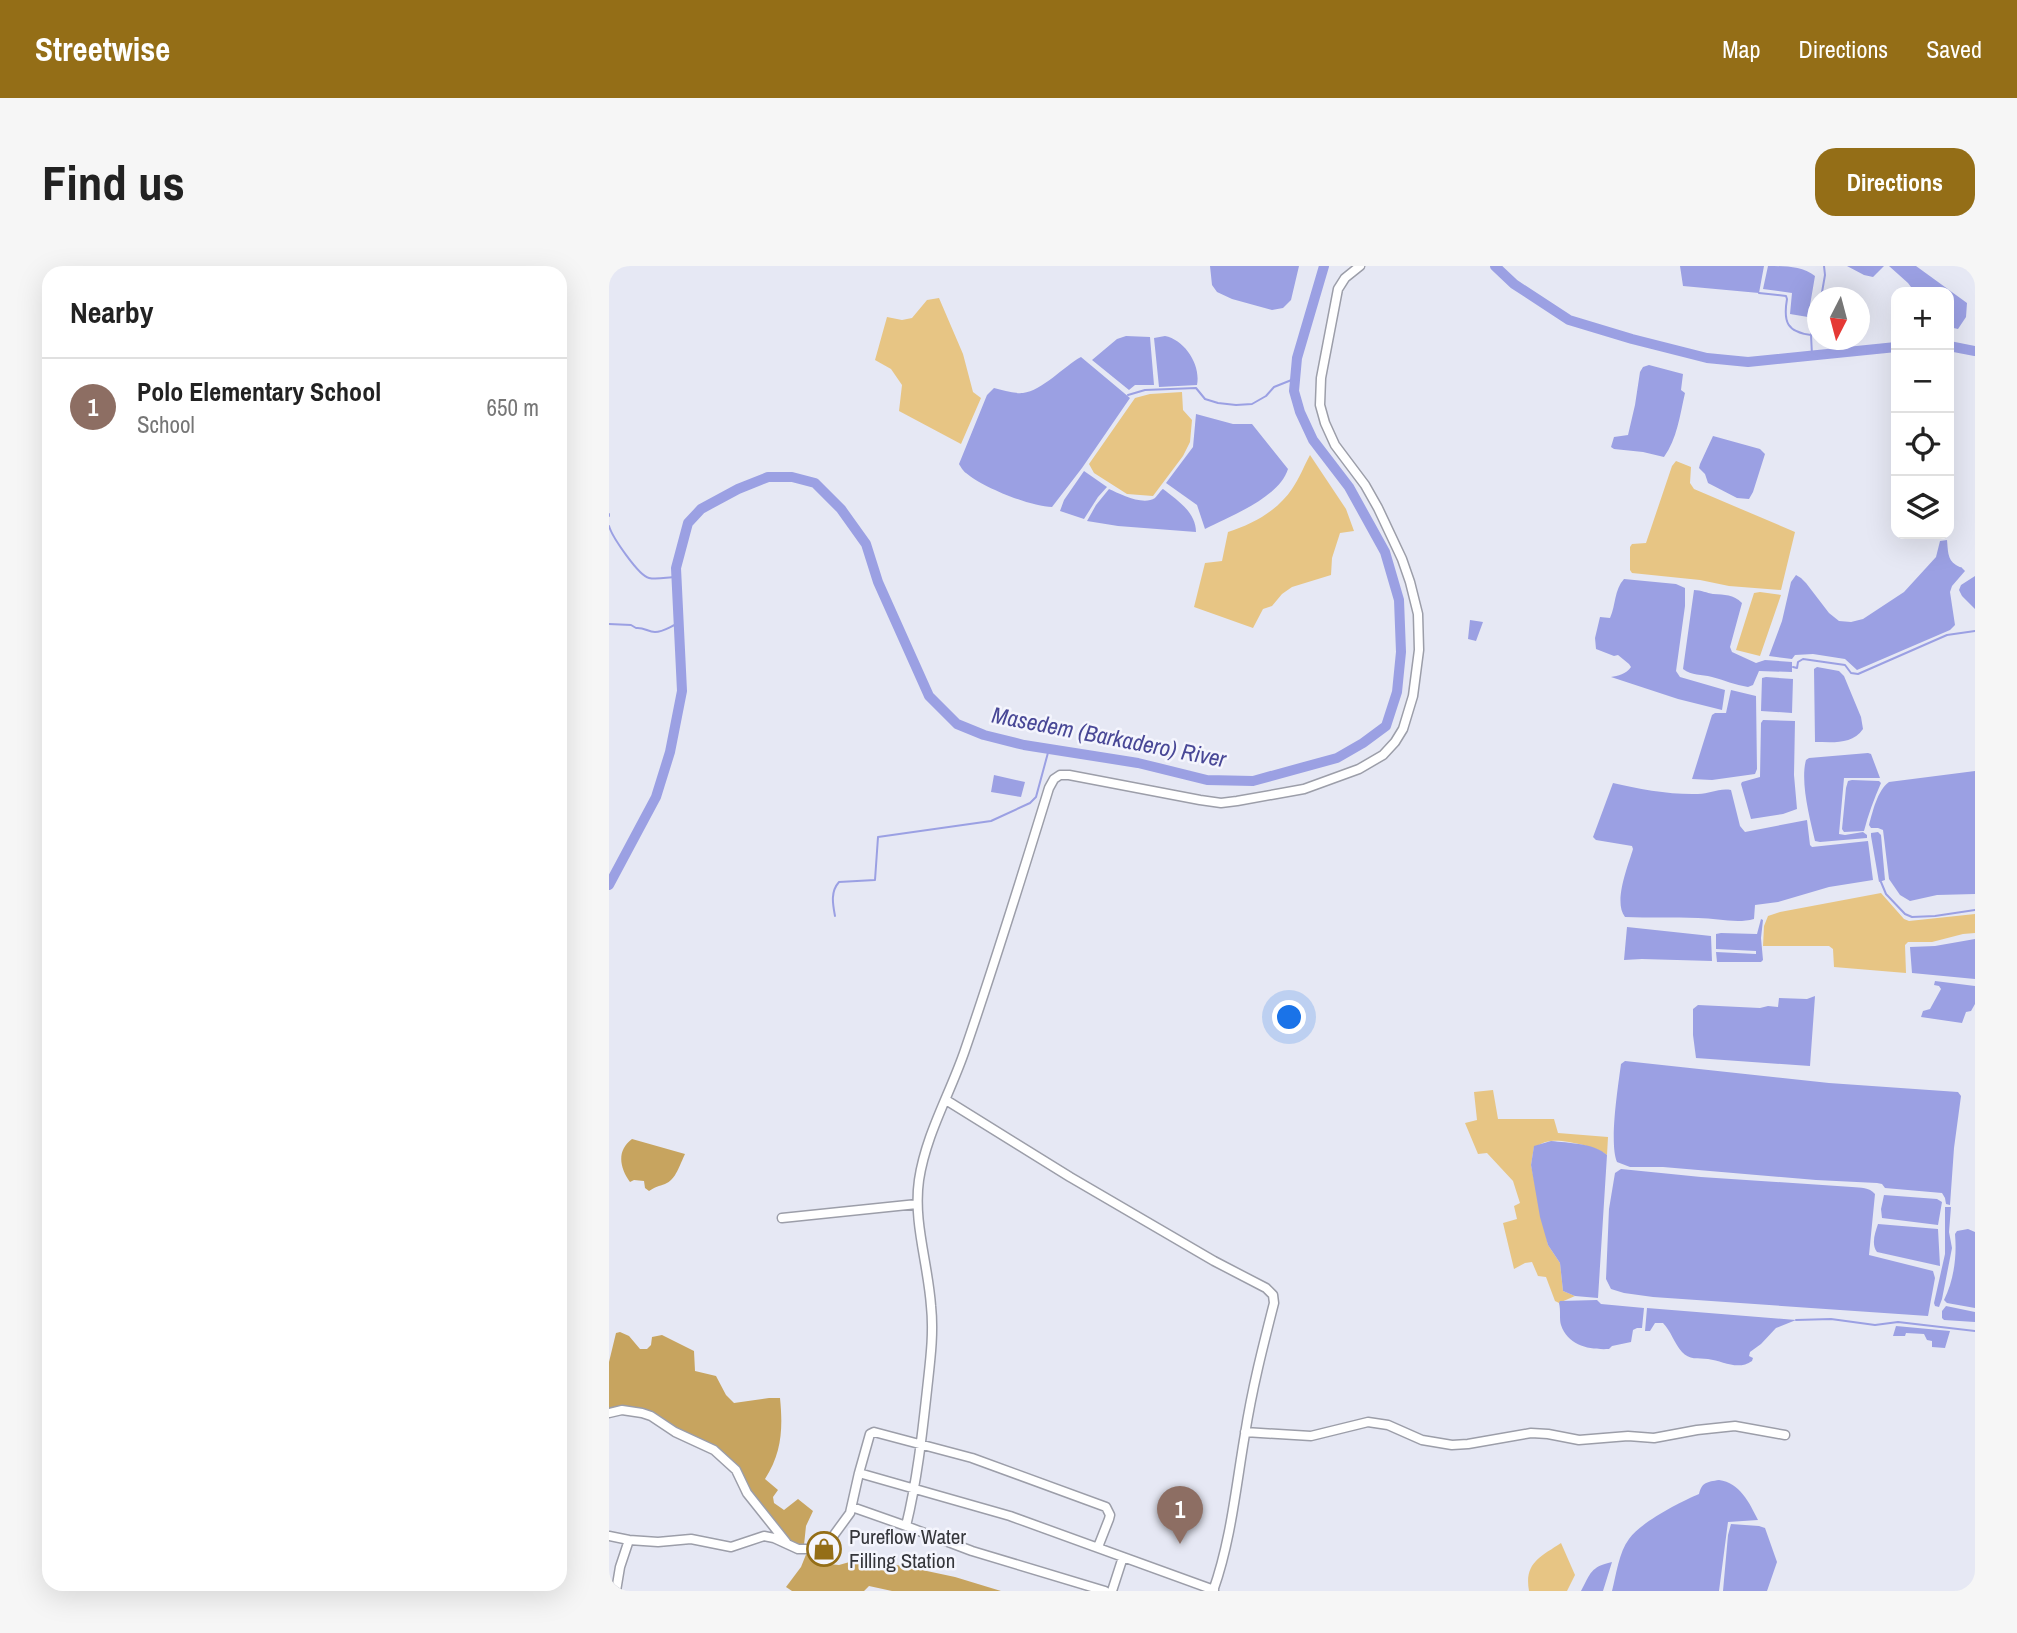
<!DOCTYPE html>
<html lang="en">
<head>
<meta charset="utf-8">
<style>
  body { margin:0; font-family:"Archivo Narrow",sans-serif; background:#f6f6f6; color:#222 }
  .controls { position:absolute; right:21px; top:21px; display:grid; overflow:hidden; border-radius:14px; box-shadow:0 7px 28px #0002 }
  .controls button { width:63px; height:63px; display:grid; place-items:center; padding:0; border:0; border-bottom:2px solid #e0e0e0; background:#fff; color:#222; font:35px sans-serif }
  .compass { position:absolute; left:1198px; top:21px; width:63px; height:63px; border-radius:50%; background:#fff; box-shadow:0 7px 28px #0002; rotate:186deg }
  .you { position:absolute; left:681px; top:752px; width:24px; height:24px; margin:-18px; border:5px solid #fff; border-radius:50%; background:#1a73e8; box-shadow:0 0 0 10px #1a73e833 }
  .badge { display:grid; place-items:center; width:46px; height:46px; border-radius:50%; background:#946e17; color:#fff; font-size:23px; font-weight:700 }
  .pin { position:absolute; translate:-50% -58px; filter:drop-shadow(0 2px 4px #0008) }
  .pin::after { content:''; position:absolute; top:37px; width:24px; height:21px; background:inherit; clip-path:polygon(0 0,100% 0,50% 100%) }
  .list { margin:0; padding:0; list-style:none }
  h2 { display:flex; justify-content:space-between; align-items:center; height:91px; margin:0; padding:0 28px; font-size:30px }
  h2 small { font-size:23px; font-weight:400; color:#767676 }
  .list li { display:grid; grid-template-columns:46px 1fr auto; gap:21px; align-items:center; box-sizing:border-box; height:98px; padding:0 28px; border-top:2px solid #e0e0e0 }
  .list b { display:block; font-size:26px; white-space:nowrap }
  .list p { margin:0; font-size:23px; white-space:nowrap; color:#767676 }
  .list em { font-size:23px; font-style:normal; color:#767676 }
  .icon { flex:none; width:38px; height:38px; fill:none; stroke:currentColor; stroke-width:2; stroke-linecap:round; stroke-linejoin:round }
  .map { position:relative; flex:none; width:1366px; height:1325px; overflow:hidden; border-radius:21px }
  header { display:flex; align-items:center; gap:42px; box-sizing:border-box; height:98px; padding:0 35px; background:#946e17; color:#fff }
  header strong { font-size:33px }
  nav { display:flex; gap:38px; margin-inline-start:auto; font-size:24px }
  .intro { display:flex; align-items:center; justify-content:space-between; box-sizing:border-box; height:168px; padding:0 42px }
  h1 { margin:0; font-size:49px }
  .button { padding:18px 32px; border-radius:21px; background:#946e17; color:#fff; font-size:24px; font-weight:700 }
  main { display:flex; gap:42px; padding:0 42px }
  aside { flex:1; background:#fff; border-radius:21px; box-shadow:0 7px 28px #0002 }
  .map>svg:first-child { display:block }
  .green { fill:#e7c584 }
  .forest { fill:#c7a45f }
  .water { fill:#9ba0e3 }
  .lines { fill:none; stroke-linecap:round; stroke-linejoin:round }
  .stream { stroke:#9ba0e3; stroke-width:2 }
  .river { stroke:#9ba0e3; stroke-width:10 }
  .minor-casing { stroke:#9c9ea9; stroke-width:11 }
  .minor { stroke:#fff; stroke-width:8 }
  .labels { text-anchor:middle; stroke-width:5; stroke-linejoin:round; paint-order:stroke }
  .poi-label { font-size:21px; fill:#35363b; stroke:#f4f5fd; text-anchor:start }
  .water-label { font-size:23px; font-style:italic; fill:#484796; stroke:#f4f5fd }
</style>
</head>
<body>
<header>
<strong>Streetwise</strong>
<nav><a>Map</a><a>Directions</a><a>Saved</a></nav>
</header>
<div class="intro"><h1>Find us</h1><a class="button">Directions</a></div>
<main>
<aside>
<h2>Nearby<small></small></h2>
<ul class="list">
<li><span class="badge" style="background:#8d6e63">1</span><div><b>Polo Elementary School</b><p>School</p></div><em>650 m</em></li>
</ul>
</aside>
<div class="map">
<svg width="1366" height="1325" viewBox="0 0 1366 1325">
  <rect width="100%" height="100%" fill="#e6e8f4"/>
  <path class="green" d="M 330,32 L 354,88 L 364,126 L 372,132 L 352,178 L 290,145 L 293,119 L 282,103 L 266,94 L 278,51 L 293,54 L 303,52 L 318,34 Z
    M 573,126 L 574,144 L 583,154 L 581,176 L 574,190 L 544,230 L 518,228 L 485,207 L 480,198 L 526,132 L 541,128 Z
    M 701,189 L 737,243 L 745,265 L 731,267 L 723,292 L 722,309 L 683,321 L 673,328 L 663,340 L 654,343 L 644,362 L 585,341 L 596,297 L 613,295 L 619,266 C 644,258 668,245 683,223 C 690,213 695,200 701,189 Z
    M 1067,195 L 1082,201 L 1081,217 L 1085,223 L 1186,266 L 1172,324 L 1120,320 L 1091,314 L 1023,307 L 1021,304 L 1021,281 L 1023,278 L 1037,277 L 1063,200 Z
    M 1151,326 L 1172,329 L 1151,390 L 1127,384 L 1145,327 Z
    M 1272,627 L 1295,653 L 1300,655 L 1366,648 L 1366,667 L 1354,668 L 1323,676 L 1299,676 L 1296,679 L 1297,707 L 1225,701 L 1224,683 L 1220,680 L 1154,680 L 1155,660 L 1159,650 L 1171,646 Z
    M 884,824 L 889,853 L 945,853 L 949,867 L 999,871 L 998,889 C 989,881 955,873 942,875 C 937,875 930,879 925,881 L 922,899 L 939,979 L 951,997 L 954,1025 L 966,1030 L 950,1037 L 946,1035 L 937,1011 L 929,1010 L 923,996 L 916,997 L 905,1003 L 894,957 L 908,953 L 905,940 L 911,937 L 904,915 L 878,887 L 869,888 L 856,857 L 868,854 L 865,826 Z
    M 952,1277 L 966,1309 L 958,1325 L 920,1325 C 915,1297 931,1291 952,1277 Z"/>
  <path class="forest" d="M 23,873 L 76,888 C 71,898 67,914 56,918 C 50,920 46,921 40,925 L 36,922 L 35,915 L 25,914 L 21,916 C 11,902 7,885 23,873 Z
    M 11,1066 L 20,1070 L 31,1083 L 38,1083 L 42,1079 L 43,1071 L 53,1069 L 85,1085 L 86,1105 L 107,1110 L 117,1129 L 125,1137 L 160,1132 L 171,1132 C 174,1162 173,1187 156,1213 L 169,1224 L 164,1231 L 165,1237 L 175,1244 L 189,1233 L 204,1245 L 197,1260 L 195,1279 L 185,1277 L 177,1270 L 139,1224 L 124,1195 L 109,1183 L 34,1144 L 17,1140 L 0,1143 L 0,1096 L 7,1067 Z
    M 208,1284 L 219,1298 L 230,1299 L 251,1293 L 299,1301 L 346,1311 L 392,1325 L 283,1325 L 260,1320 L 255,1325 L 183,1325 L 177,1321 L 192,1301 L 198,1286 Z"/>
  <path class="water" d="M 601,0 L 690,0 L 682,34 L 674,42 L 663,44 L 623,33 L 608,26 L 603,19 Z
    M 1071,0 L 1155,0 L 1150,27 L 1074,20 Z
    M 1159,0 C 1175,0 1193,0 1206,10 L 1199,51 L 1181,48 L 1183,27 L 1154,23 Z
    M 1238,0 L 1275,0 L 1264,11 L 1255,9 Z
    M 1280,0 L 1307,0 L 1358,37 L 1357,51 L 1349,63 L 1340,61 L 1340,26 L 1301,26 L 1302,21 L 1299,17 Z
    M 517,70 L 541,71 L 545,119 L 526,119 L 520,124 L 483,94 L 508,73 Z
    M 556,70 C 576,74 592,99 588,119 L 550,121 L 545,72 Z
    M 472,91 L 521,132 L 473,202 L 443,241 C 422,241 373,221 357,207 C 355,206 351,200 350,198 L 378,129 L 385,122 C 394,124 405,128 414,127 C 433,125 455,100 472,91 Z
    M 1040,99 L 1074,108 L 1072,124 L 1076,127 C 1071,149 1068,173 1055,191 L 1034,186 L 1005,183 L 1002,181 L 1005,171 L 1019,169 L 1026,139 L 1031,106 L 1034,101 Z
    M 587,148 L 624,158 L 643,158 L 679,203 C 670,232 621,250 596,263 L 588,239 L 557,217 L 584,181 Z
    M 1104,170 L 1151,183 L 1156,188 L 1144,226 L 1140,233 L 1128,232 L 1099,217 L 1096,208 L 1090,202 L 1091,198 Z
    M 475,205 L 498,221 L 489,231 L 475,253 L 451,245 L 455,234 Z
    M 500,223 C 511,228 534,240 546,232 C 547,231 553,223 554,223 C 568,234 587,246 587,266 L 509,260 L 478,255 L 487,239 Z
    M 1338,274 C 1339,283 1338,294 1347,299 C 1356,304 1349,298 1356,305 L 1343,320 L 1341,326 L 1346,359 L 1341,364 L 1248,404 L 1236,393 L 1204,388 L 1186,389 L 1183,393 L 1160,390 L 1173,355 L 1182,316 L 1187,309 L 1192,312 L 1197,317 L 1220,347 L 1230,355 L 1242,356 L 1254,353 L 1295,326 L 1327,291 L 1331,275 Z
    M 1366,310 L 1366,343 L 1353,330 L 1350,324 L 1352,319 Z
    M 1015,313 L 1067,318 L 1076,322 L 1076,340 L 1067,405 L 1071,411 L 1116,424 L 1113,444 L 1069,433 L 1002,411 C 1009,410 1017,408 1022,401 L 1020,398 L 1009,389 L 1005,390 L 987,383 L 986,372 L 991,351 L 1001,352 C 1007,339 1005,324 1015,313 Z
    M 1085,324 C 1092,324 1098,327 1104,328 C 1116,329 1124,328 1133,337 L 1121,381 L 1123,386 L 1147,397 L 1156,394 L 1183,396 L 1183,406 L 1150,405 L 1144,419 L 1139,421 C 1126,419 1115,414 1103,411 C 1092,408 1083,410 1074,403 Z
    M 861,354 L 874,356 L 867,375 L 859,373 Z
    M 1208,401 L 1230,405 L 1235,410 L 1252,451 L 1254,463 C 1243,479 1224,476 1206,476 L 1205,403 Z
    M 1157,411 L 1184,413 L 1183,447 L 1152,445 L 1153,412 Z
    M 1122,424 L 1147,430 L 1148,503 L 1146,508 L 1103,514 L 1083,513 L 1103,449 L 1106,447 L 1117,447 Z
    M 1154,454 L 1186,455 L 1185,509 L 1188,543 L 1174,548 L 1142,553 L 1132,518 L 1133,516 L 1151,511 L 1152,457 Z
    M 1259,487 L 1262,488 L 1271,512 L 1235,512 L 1230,568 L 1236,569 L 1254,566 L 1258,569 L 1258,572 L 1211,576 L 1206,575 C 1201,553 1191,516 1197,494 L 1200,492 Z
    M 1366,505 L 1366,628 L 1328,629 L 1301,635 L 1291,629 L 1280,613 L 1274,564 L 1269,562 L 1262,562 L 1260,559 C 1264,545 1268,525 1280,516 Z
    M 385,509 L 416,516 L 412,531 L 382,526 Z
    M 1243,514 L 1270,515 L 1272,517 C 1265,533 1259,549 1255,565 L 1235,566 L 1233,563 L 1237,522 L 1239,515 Z
    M 1004,517 C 1029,523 1063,529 1089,528 C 1101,528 1109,522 1122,524 L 1131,560 L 1136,566 L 1198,554 L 1201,579 L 1203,581 L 1259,575 L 1264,614 L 1220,621 L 1169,636 L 1146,639 L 1145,653 C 1127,658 1108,652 1089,652 C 1065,651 1040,652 1016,651 C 1004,636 1019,600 1024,583 L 1023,580 L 987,574 L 984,571 Z
    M 1269,566 L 1272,569 L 1276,614 L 1270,616 L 1262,570 L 1262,567 Z
    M 1152,653 L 1154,654 L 1152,672 L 1154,694 L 1152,696 L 1108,696 L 1107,686 L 1147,688 L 1147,685 L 1107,683 L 1107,668 L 1112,667 L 1148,668 Z
    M 1018,661 L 1102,670 L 1103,695 L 1033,693 L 1015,694 Z
    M 1366,673 L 1366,713 L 1303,707 L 1301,681 L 1326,680 Z
    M 1326,715 L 1366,720 L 1366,738 L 1362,745 L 1357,746 L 1353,757 L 1312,751 L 1314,745 L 1321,743 L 1332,723 L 1330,720 L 1325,719 Z
    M 1206,730 L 1201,800 L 1087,792 L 1084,769 L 1084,743 L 1089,739 L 1151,742 L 1159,740 L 1169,741 L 1170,732 L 1198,733 Z
    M 1016,795 L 1220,817 L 1349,826 L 1352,830 L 1345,882 L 1341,939 L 1337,938 L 1336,932 L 1333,927 L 1276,922 L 1273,918 L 1268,917 L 1207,914 L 1054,901 L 1021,901 L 1008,896 C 1000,877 1009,821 1012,798 Z
    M 942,875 C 959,877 985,877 998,889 L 989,1032 L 966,1030 L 954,1025 L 951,997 L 939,979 L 931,951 L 922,899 L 925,880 Z
    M 1012,903 L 1092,911 L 1243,921 C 1252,922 1260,921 1266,928 L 1260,989 L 1324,1005 L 1326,1012 L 1319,1050 L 1044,1031 L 1015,1027 L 1002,1023 L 997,1013 L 1000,943 L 1006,907 Z
    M 1275,929 L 1328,933 L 1333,936 L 1329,959 L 1273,952 L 1272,943 Z
    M 1336,941 L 1342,941 L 1340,966 L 1343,982 L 1333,1033 L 1330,1041 L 1326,1040 L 1325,1037 L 1336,988 Z
    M 1269,958 L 1329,963 L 1331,1000 L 1268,986 C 1262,978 1266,967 1269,958 Z
    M 1359,963 L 1366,966 L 1366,1042 L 1338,1037 L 1335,1034 C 1345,1014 1348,990 1346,968 L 1348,965 Z
    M 988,1034 L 992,1038 L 1035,1042 L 1033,1062 L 1028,1062 L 1024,1064 L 1022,1076 L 1003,1080 L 1000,1083 C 981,1084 959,1080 952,1059 C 950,1053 952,1045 950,1037 L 951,1035 Z
    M 1337,1040 L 1366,1046 L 1366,1056 L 1335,1054 L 1333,1052 L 1333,1045 Z
    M 1038,1042 L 1187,1054 L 1167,1062 L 1152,1078 L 1141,1086 L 1140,1090 L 1144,1092 L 1143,1095 C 1129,1105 1114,1095 1099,1093 C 1089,1092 1080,1094 1073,1086 C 1065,1077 1062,1065 1054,1057 L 1046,1057 L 1041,1065 L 1036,1065 Z
    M 1287,1060 L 1341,1065 L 1336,1082 L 1323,1081 L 1323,1075 L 1318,1074 L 1315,1068 L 1297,1067 L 1296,1070 L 1284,1070 Z
    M 1110,1214 C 1131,1217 1140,1236 1149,1254 L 1119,1256 L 1110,1325 L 1003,1325 C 1007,1309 1010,1286 1020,1273 C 1032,1256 1071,1236 1090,1228 C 1093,1216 1098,1216 1110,1214 Z
    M 1122,1258 L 1150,1260 L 1156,1262 L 1168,1296 L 1158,1325 L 1114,1325 L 1119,1269 Z
    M 1003,1296 L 994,1325 L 972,1325 C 982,1307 981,1301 1003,1296 Z"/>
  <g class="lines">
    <path class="stream" d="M 1150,27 L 1177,30 L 1178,33 C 1174,56 1178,66 1202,69
      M 1212,32 L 1216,9 L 1215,0
      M 1203,89 L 1202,69 L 1209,44
      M 519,129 L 536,124 L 587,122 L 596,133 L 609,137 L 627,139 L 643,138 L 657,130 L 665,121 L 685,113
      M 0,248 L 0,250
      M 0,260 C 3,271 30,310 40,312 C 48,314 59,311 67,311
      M 0,358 L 22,359 L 27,362 C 35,361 39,366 46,366 C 55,366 63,359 71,357
      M 1184,401 L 1188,402 L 1189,396 L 1194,393 L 1236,399 L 1242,407 L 1249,408 L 1338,369 L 1366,365
      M 1272,616 L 1277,628 L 1296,648 L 1303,651 L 1326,650 L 1366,644
      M 226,650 C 224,639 221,626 230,616 L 266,614 L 269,571 L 382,555 L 421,537 L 427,531 L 440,483
      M 1187,1054 L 1222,1053 L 1266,1059 L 1289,1056 L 1366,1065"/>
    <path class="river" d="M 886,0 L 905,18 L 960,54 L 1023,73 L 1098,92 L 1139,96 L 1287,81
      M 1340,80 L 1366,85
      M 0,619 L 47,531 L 61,486 L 73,425 L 67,302 L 79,257 L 92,243 L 129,223 L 159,211 L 183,211 L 206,217 L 232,243 L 257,278 L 269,316 L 320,430 L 348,458 L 375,469 L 415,479 L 529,497 L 598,514 L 644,515 L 728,492 L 754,477 L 777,460 L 788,426 L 792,386 L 790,334 L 776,286 L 740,221 L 704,174 L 691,146 L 685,125 L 688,92 L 715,0"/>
    <g class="minor-casing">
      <path id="minor" d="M 337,834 L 461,911 L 605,995 L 657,1022 L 664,1029 L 665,1037 C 654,1080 643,1123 636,1168 C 627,1220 622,1275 604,1325
        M 173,952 L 308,938
        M 0,1147 L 13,1144 L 33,1147 L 42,1150 L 66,1166 L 105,1184 L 127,1204 L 138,1227 L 177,1276
        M 636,1166 L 702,1170 L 759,1156 L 779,1159 L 813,1174 L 843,1179 L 859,1178 L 922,1167 L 939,1168 L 970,1174 L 1019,1170 L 1045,1172 L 1088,1164 L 1126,1160 L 1176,1169
        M 250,1207 L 261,1168 L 265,1166 L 363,1192 L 497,1241 L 501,1249 L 500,1253 L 489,1281
        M 243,1241 L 297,1260
        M 0,1270 L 20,1274 L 49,1276 L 82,1273 L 122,1281 L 155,1270 L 165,1272 L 189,1283 L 201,1283 L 222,1273 L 241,1247 L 250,1207 L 401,1250 L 605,1324
        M 7,1325 L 11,1301 L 20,1274
        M 496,1325 L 363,1285 L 297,1260 C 308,1215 313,1170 318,1124 C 321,1096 325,1068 322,1040 C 319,997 304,956 310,914 C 317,868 341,828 356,784 C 386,697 413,610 440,522 L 445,513 L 451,509 L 460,509 L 591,534 L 612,537 L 628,535 L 695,523 L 750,503 L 774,489 L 786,476 L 794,463 L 804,430 L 810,384 L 809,348 L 801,316 L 793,293 L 769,242 L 756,219 L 726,179 L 716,157 L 711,139 L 712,112 L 729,23 L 736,12 L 751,0
        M 503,1325 L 514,1291"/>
    </g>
    <use href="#minor" class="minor"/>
  </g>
  <defs>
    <g id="shop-ring" transform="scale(1.75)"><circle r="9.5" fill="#f4f5fd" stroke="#946e17" stroke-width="1.5"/><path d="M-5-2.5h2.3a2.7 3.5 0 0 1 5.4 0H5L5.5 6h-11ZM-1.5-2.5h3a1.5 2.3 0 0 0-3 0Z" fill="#946e17"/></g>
  </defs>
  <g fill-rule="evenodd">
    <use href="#shop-ring" x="215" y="1283"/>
  </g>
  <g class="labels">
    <g class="poi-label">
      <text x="240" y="1278">Pureflow Water<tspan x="240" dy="24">Filling Station</tspan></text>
    </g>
    <g class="water-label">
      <text transform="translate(500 471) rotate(11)" y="8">Masedem (Barkadero) River</text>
    </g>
  </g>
</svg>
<div class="controls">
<button>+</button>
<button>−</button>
<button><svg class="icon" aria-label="locate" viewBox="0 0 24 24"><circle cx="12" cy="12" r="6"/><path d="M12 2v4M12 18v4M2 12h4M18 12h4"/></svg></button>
<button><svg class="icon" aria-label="layers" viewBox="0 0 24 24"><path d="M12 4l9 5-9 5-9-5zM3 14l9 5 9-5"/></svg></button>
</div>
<svg class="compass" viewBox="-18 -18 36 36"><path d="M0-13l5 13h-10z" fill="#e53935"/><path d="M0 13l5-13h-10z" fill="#767676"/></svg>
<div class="you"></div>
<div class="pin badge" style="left:571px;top:1278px;background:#8d6e63">1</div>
</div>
</main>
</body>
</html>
